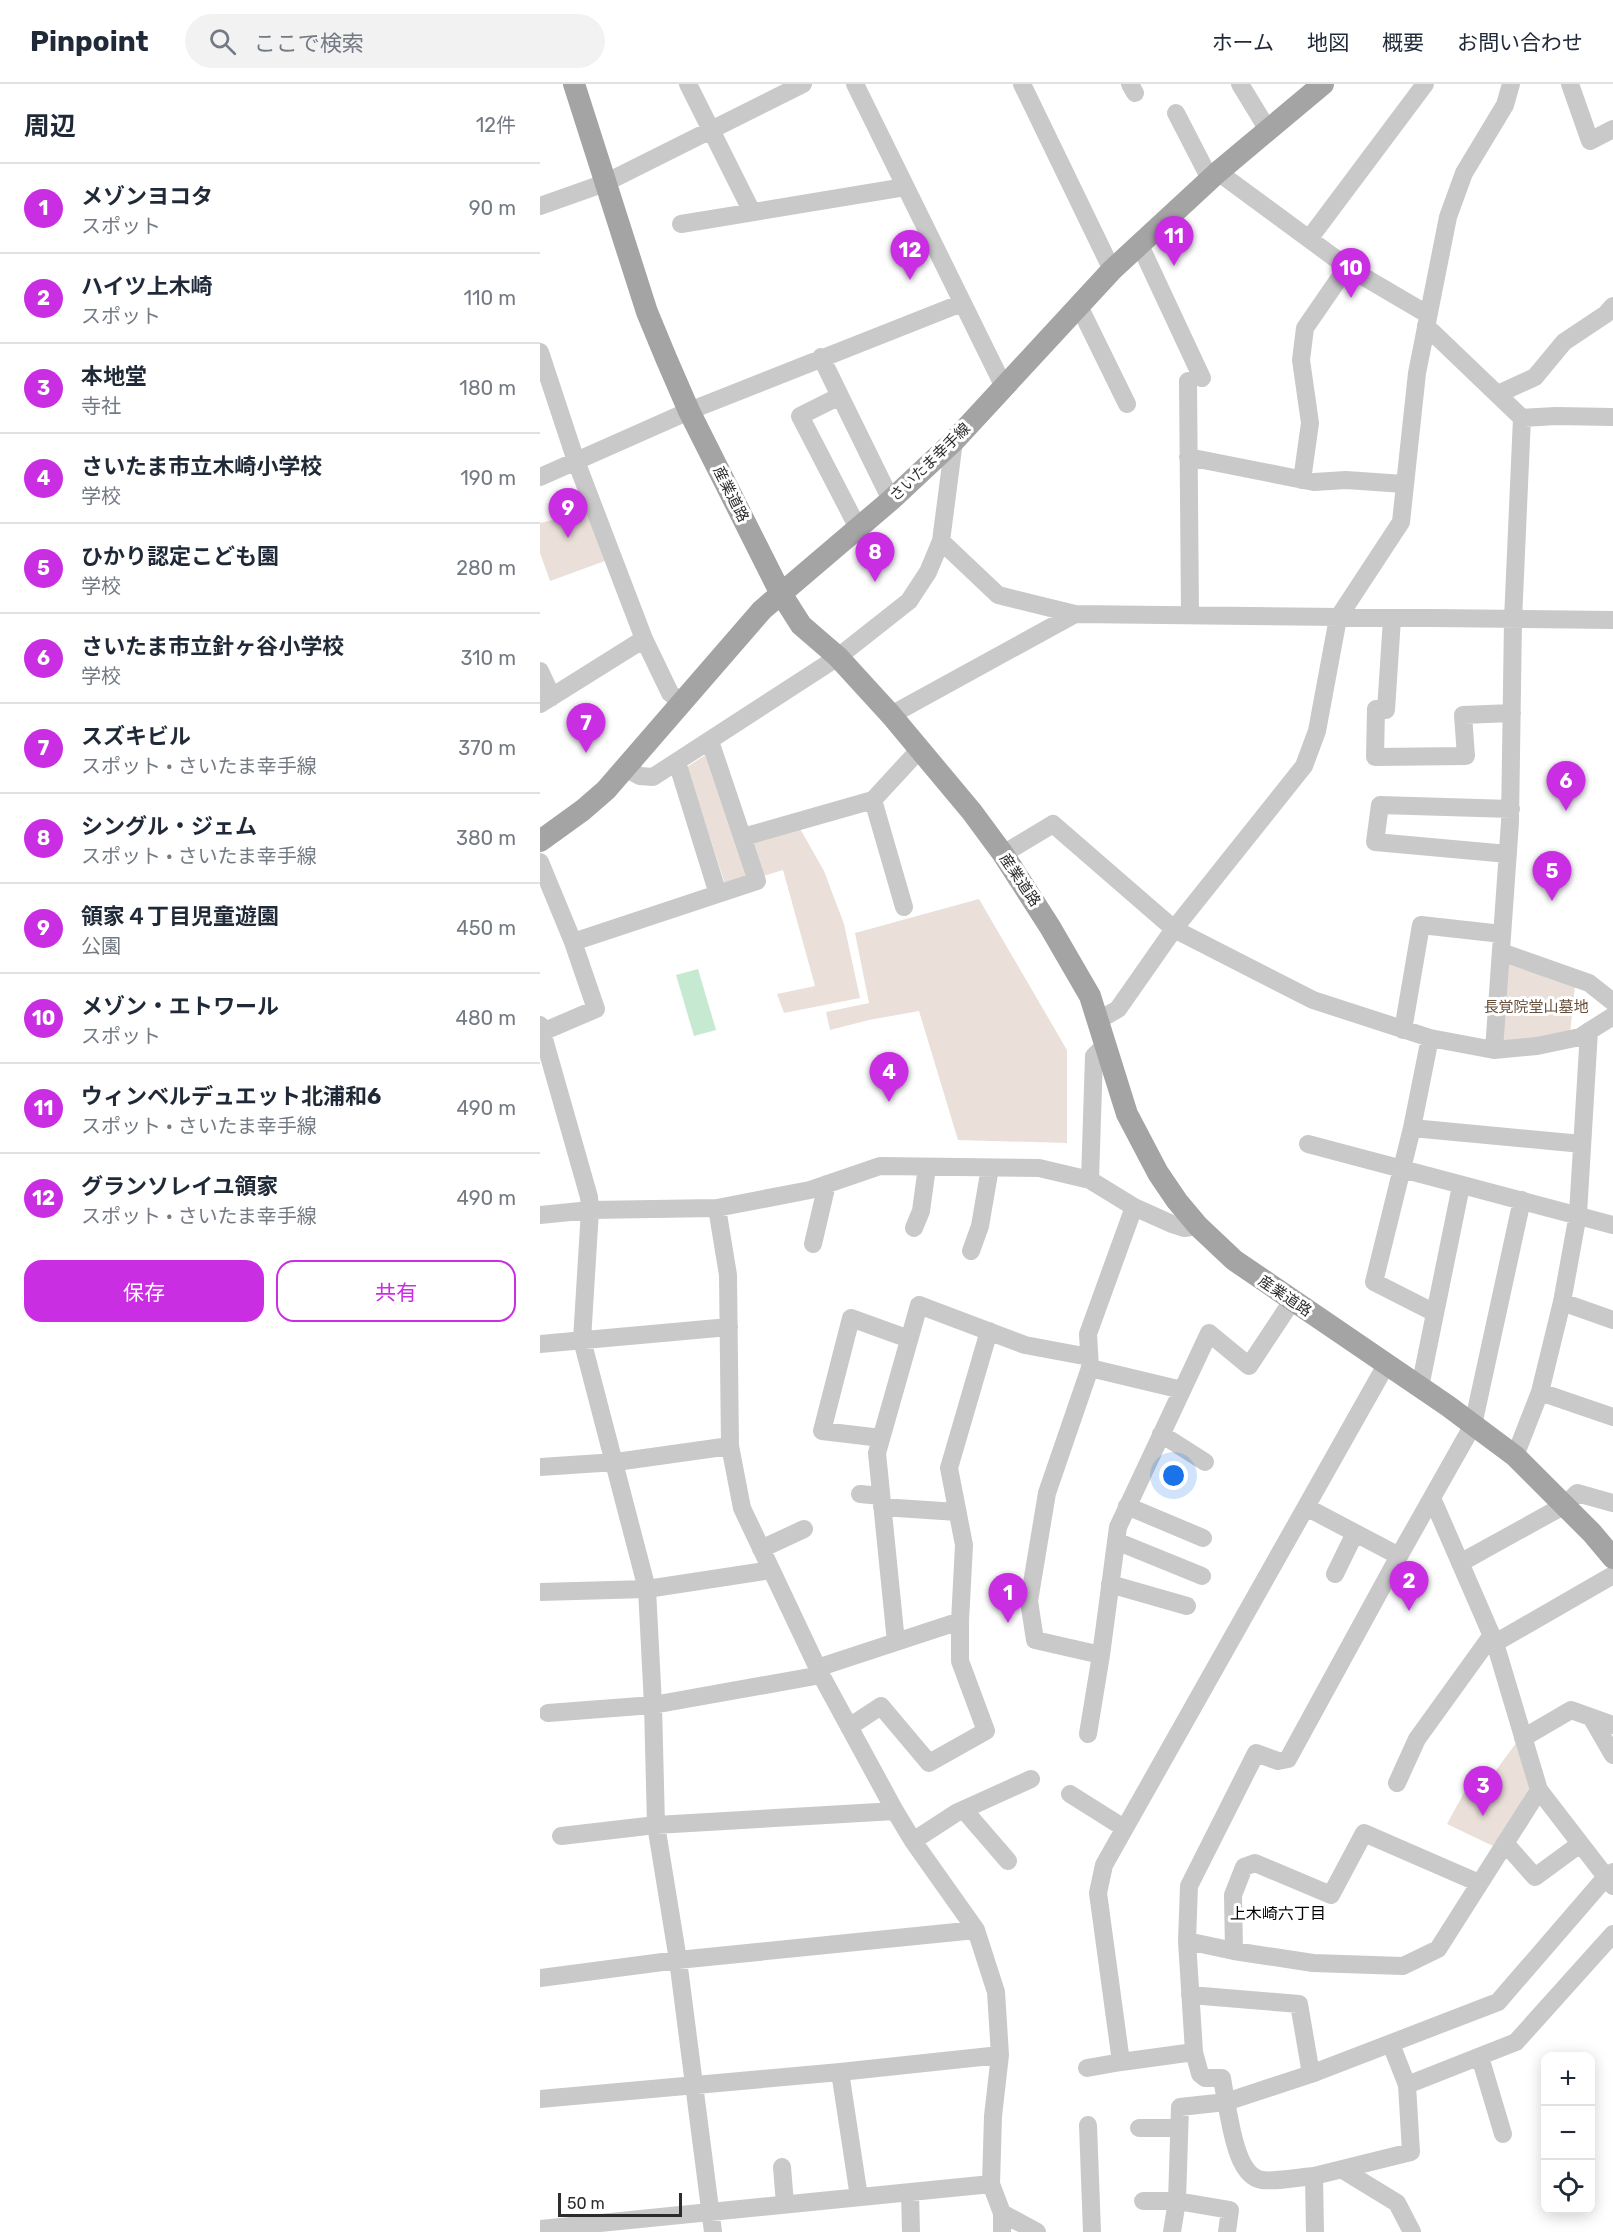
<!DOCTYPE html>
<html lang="ja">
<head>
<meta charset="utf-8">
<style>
  body { margin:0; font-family:Rubik,"Noto Sans JP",sans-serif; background:#f2f2f3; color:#1f2937 }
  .controls { position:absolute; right:18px; bottom:18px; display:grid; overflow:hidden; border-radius:12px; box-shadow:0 3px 15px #0003 }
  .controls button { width:54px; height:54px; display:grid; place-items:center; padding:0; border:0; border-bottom:2px solid #e0e1e3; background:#fff; color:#1f2937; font:30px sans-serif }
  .scale { position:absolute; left:18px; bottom:15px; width:124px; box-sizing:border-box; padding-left:6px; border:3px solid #2c2c2c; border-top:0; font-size:16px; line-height:21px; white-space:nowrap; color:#2c2c2c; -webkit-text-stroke:4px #fff; paint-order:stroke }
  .you { position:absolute; left:634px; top:1392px; width:21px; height:21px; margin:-15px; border:4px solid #fff; border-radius:50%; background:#1a73e8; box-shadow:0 0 0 9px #1a73e833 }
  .badge { display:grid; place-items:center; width:39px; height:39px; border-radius:50%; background:#ca2ee3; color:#fff; font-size:20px; font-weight:700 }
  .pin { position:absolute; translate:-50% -50px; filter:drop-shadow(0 2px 3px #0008) }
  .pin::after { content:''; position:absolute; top:32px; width:21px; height:18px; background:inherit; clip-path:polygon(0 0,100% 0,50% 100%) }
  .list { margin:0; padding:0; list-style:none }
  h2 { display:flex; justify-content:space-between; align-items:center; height:78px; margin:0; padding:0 24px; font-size:26px }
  h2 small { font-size:20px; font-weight:400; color:#747a83 }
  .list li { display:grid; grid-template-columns:39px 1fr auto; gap:18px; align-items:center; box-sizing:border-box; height:90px; padding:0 24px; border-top:2px solid #e0e1e3 }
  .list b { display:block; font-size:22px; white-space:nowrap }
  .list p { margin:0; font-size:20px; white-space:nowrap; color:#747a83 }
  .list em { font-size:20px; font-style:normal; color:#747a83 }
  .actions { display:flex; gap:12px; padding:18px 24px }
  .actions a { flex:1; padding:14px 0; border:2px solid #ca2ee3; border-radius:18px; text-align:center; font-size:21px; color:#ca2ee3 }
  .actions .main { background:#ca2ee3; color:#fff }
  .icon { flex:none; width:33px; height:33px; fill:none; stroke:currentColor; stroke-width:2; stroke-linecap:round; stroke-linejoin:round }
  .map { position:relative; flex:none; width:1073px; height:2148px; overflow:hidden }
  header { display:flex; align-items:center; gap:36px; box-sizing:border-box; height:84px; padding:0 30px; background:#fff; border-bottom:2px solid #e0e1e3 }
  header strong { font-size:28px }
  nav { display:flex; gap:33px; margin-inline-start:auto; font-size:21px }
  .search { width:420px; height:54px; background:#f2f2f3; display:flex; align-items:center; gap:15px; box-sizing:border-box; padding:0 21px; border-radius:33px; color:#747a83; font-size:22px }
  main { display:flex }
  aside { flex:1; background:#fff }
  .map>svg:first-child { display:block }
  .green { fill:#eae0d9 }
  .water { fill:#c5ead1 }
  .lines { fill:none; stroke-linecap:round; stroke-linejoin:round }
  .minor { stroke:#c9c9c9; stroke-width:18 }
  .major { stroke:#a4a4a4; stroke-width:22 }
  .labels { text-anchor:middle; stroke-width:6; stroke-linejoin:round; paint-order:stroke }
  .street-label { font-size:15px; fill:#2c2c2c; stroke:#fff }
  .park-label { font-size:15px; fill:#674f3a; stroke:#fff }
  .neighbourhood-label { font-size:16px; fill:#000; stroke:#fff }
</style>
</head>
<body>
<header>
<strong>Pinpoint</strong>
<div class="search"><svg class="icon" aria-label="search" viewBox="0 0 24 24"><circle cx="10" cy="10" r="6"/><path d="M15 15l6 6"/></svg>ここで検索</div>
<nav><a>ホーム</a><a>地図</a><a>概要</a><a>お問い合わせ</a></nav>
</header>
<main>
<aside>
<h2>周辺<small>12件</small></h2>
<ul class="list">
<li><span class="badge">1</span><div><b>メゾンヨコタ</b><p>スポット</p></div><em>90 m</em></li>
<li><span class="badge">2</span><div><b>ハイツ上木崎</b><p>スポット</p></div><em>110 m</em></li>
<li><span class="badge">3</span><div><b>本地堂</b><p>寺社</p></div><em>180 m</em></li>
<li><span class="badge">4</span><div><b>さいたま市立木崎小学校</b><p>学校</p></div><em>190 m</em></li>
<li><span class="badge">5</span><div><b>ひかり認定こども園</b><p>学校</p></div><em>280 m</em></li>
<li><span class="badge">6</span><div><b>さいたま市立針ヶ谷小学校</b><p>学校</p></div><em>310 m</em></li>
<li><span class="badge">7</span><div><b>スズキビル</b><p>スポット · さいたま幸手線</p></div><em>370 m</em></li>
<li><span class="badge">8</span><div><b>シングル・ジェム</b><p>スポット · さいたま幸手線</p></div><em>380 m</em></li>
<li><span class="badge">9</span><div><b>領家４丁目児童遊園</b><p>公園</p></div><em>450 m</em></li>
<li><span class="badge">10</span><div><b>メゾン・エトワール</b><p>スポット</p></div><em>480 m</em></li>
<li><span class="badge">11</span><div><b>ウィンベルデュエット北浦和6</b><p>スポット · さいたま幸手線</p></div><em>490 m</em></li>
<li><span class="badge">12</span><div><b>グランソレイユ領家</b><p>スポット · さいたま幸手線</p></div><em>490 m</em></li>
</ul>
<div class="actions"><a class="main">保存</a><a>共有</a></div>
</aside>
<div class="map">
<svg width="1073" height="2148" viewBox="0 0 1073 2148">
  <rect width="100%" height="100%" fill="#fff"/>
  <path class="green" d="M 47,428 L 65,477 L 10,497 L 0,469 L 0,439 Z
    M 170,668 L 211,795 L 186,803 L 147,683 Z
    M 258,741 L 284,787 L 304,840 L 320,914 L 244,929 L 237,910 L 275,902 L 243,786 L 220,793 L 208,758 Z
    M 439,815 L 527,966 L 527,1059 L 418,1056 L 379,927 L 329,936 L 290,946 L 286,928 L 329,919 L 315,849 Z
    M 967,879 L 1035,902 L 1030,950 L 965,961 L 959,954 Z
    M 979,1655 L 990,1703 L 955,1763 L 907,1740 L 938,1683 L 954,1689 Z"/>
  <path class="water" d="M 158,885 L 176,946 L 154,952 L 136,891 Z"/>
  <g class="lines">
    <path class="minor" d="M 148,0 L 212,128
      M 315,0 L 464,303
      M 482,0 L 572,186
      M 590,0 L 595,9
      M 700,0 L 728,46
      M 1030,0 L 1050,57 L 1073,45
      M 636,29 L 670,95
      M 678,88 L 807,183 L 887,230
      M 0,122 L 65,99 L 263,0
      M 141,140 L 365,103
      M 769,155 L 885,0
      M 599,159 L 662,294
      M 539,222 L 587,320
      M 886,242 L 982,334 L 1016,332 L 1073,333
      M 0,268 L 36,377 L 104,555 L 130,609 L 141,618
      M 281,273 L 300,312 L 260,332 L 318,444
      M 648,297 L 650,530
      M 958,310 L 995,293 L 1024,258 L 1066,230 L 1073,222
      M 300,312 L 351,416
      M 648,373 L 774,398 L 806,396 L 864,400
      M 0,393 L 149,327 L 422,219
      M 762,396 L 770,339 L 761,276 L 765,244 L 807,183
      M 401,457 L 458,511 L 535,530
      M 852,535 L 846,626 L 836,625 L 835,673 L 926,672 L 923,631 L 972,629
      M 0,587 L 12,613
      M 0,620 L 104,555
      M 351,631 L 535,530 L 1073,536
      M 137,678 L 178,810
      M 85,684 L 100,692 L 113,693 L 298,573 L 369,517 L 388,488 L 401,457 L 414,357
      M 333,716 L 364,823
      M 203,753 L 333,716 L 380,665
      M 463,770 L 513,740 L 634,845 L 773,916 L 890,954 L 954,966 L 997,962 L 1040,953 L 1073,932
      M 968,770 L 835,758 L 840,721 L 971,725
      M 0,778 L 33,858 L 56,925 L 0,949
      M 33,858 L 217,797 L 170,657
      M 961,868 L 1049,899 L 1073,918
      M 559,936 L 578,925 L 634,845 L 764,682 L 777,647 L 798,534 L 861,438 L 877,289 L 908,133 L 924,89 L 965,21 L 971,0
      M 0,941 L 49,1113 L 50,1126 L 42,1256 L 107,1505 L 113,1621 L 116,1741 L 138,1876 L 173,2148
      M 863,946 L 881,841 L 962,850
      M 954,966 L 970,738 L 973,536 L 982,334
      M 872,1044 L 890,954
      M 768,1060 L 1073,1141
      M 550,1096 L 554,972 L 566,960
      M 982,1116 L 933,1341 L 859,1472 L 748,1675 L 738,1677 L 716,1669 L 649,1802 L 647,1857 L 654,1968 L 660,1990 L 665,1994 L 682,1994 L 686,2018 L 771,1990 L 958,1918 L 1066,1793 L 1073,1788
      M 177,1124 L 188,1191 L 190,1362 L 202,1424 L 281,1591 L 355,1727 L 373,1757 L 436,1846 L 456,1908 L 460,1971 L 453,2032 L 451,2100 L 462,2129 L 462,2148
      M 0,1131 L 50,1126 L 177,1124 L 270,1106 L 340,1082 L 499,1084 L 550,1096 L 594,1123 L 632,1140 L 644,1144 L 658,1142
      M 374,1144 L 381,1127 L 387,1083
      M 273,1160 L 287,1100
      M 431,1167 L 440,1142 L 450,1084
      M 1022,1218 L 1073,1236
      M 895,1229 L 834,1198 L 872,1044 L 1042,1060
      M 0,1260 L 189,1243
      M 550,1284 L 642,1306
      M 880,1303 L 921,1102
      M 1000,1308 L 1073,1333
      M 621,1350 L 665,1378
      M 341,1354 L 282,1347 L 311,1234 L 369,1255
      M 975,1372 L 1000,1308 L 1022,1218 L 1038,1130 L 1049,947
      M 0,1383 L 76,1378 L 190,1362
      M 320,1410 L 341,1412
      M 892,1414 L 955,1559 L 999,1706 L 1073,1802
      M 587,1422 L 663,1454
      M 342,1423 L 417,1428
      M 766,1423 L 859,1472
      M 576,1457 L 662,1492
      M 221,1465 L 264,1445
      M 920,1479 L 1025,1421 L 1037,1409 L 1073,1419
      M 795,1490 L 815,1449
      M 570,1500 L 647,1522
      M 0,1508 L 107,1505 L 231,1486
      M 420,1537 L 424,1461 L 409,1384 L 449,1247
      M 356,1558 L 337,1369 L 379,1221 L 485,1261 L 549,1273
      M 955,1559 L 1073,1491
      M 561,1571 L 495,1556 L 489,1517 L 507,1409 L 550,1284 L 548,1250 L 594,1123
      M 277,1584 L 420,1537 L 420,1577 L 446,1647 L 389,1679 L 341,1622 L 309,1643
      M 8,1629 L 113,1621 L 281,1591
      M 1051,1633 L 1073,1671
      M 548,1650 L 561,1571 L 578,1443 L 669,1249 L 709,1282 L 752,1217
      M 983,1654 L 1031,1626 L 1073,1641
      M 857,1699 L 877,1655 L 952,1551
      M 530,1710 L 584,1744
      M 424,1726 L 468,1777
      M 21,1752 L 116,1741 L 355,1727
      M 373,1757 L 416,1729 L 491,1695
      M 965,1759 L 995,1793 L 1040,1760
      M 647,1857 L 694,1867 L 773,1879 L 863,1882 L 898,1865 L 999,1706
      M 694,1867 L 693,1811 L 704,1783 L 715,1779 L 791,1811 L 824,1749 L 939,1799
      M 0,1894 L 138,1876 L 436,1846
      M 650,1911 L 759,1920 L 771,1990
      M 654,1968 L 581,1978 L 558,1809 L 564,1781 L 846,1281
      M 940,1973 L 963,2050
      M 547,1984 L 581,1978
      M 300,1988 L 319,2113
      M 867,2001 L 976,1958 L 1073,1850
      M 0,2015 L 300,1988 L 460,1971
      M 548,2041 L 552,2148
      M 599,2044 L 639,2044
      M 242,2083 L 245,2120
      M 803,2086 L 857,2119 L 872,2148
      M 774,2092 L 871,2068 L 867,2001 L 851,1960
      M 370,2108 L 371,2148
      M 603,2117 L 637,2117 L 690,2126 L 687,2148
      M 462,2129 L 497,2148
      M 0,2145 L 451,2100
      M 632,2148 L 637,2117 L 640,2023 L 686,2018 C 691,2039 696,2092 722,2096 C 734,2098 761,2093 774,2092 L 775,2148"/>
    <path class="major" d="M 34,0 L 107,228 L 126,274 L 149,327 L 240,508 L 261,541 L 298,573 L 351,631 L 432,728 L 463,770 L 510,843 L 550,912 L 587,1030 L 618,1089 L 637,1117 L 658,1142 L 694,1176 L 908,1322 L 975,1372 L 1052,1449 L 1073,1474
      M 0,757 L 43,726 L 66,706 L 222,526 L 351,416 L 414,357 L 572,186 L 678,88 L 783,0"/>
  </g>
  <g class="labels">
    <g class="street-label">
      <text transform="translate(390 378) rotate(-44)" y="5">さいたま幸手線</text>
      <text transform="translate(191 410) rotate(63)" y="5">産業道路</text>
      <text transform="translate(480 796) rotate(56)" y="5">産業道路</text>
      <text transform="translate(745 1212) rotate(34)" y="5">産業道路</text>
    </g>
    <g class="park-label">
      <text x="996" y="928">長覚院堂山墓地</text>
    </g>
    <g class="neighbourhood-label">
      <text x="738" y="1835">上木崎六丁目</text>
    </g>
  </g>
</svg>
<div class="controls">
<button>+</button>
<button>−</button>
<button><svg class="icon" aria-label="locate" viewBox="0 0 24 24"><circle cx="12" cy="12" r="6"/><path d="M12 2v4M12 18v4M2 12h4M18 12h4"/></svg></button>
</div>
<div class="scale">50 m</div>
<div class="you"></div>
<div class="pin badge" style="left:468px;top:1539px">1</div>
<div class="pin badge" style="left:869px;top:1527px">2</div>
<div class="pin badge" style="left:943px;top:1732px">3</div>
<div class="pin badge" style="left:349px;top:1018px">4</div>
<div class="pin badge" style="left:1012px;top:817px">5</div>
<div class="pin badge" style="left:1026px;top:727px">6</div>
<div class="pin badge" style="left:46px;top:669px">7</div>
<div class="pin badge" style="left:335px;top:498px">8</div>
<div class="pin badge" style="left:28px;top:454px">9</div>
<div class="pin badge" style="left:811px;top:214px">10</div>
<div class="pin badge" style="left:634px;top:182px">11</div>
<div class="pin badge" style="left:370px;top:196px">12</div>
</div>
</main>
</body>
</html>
